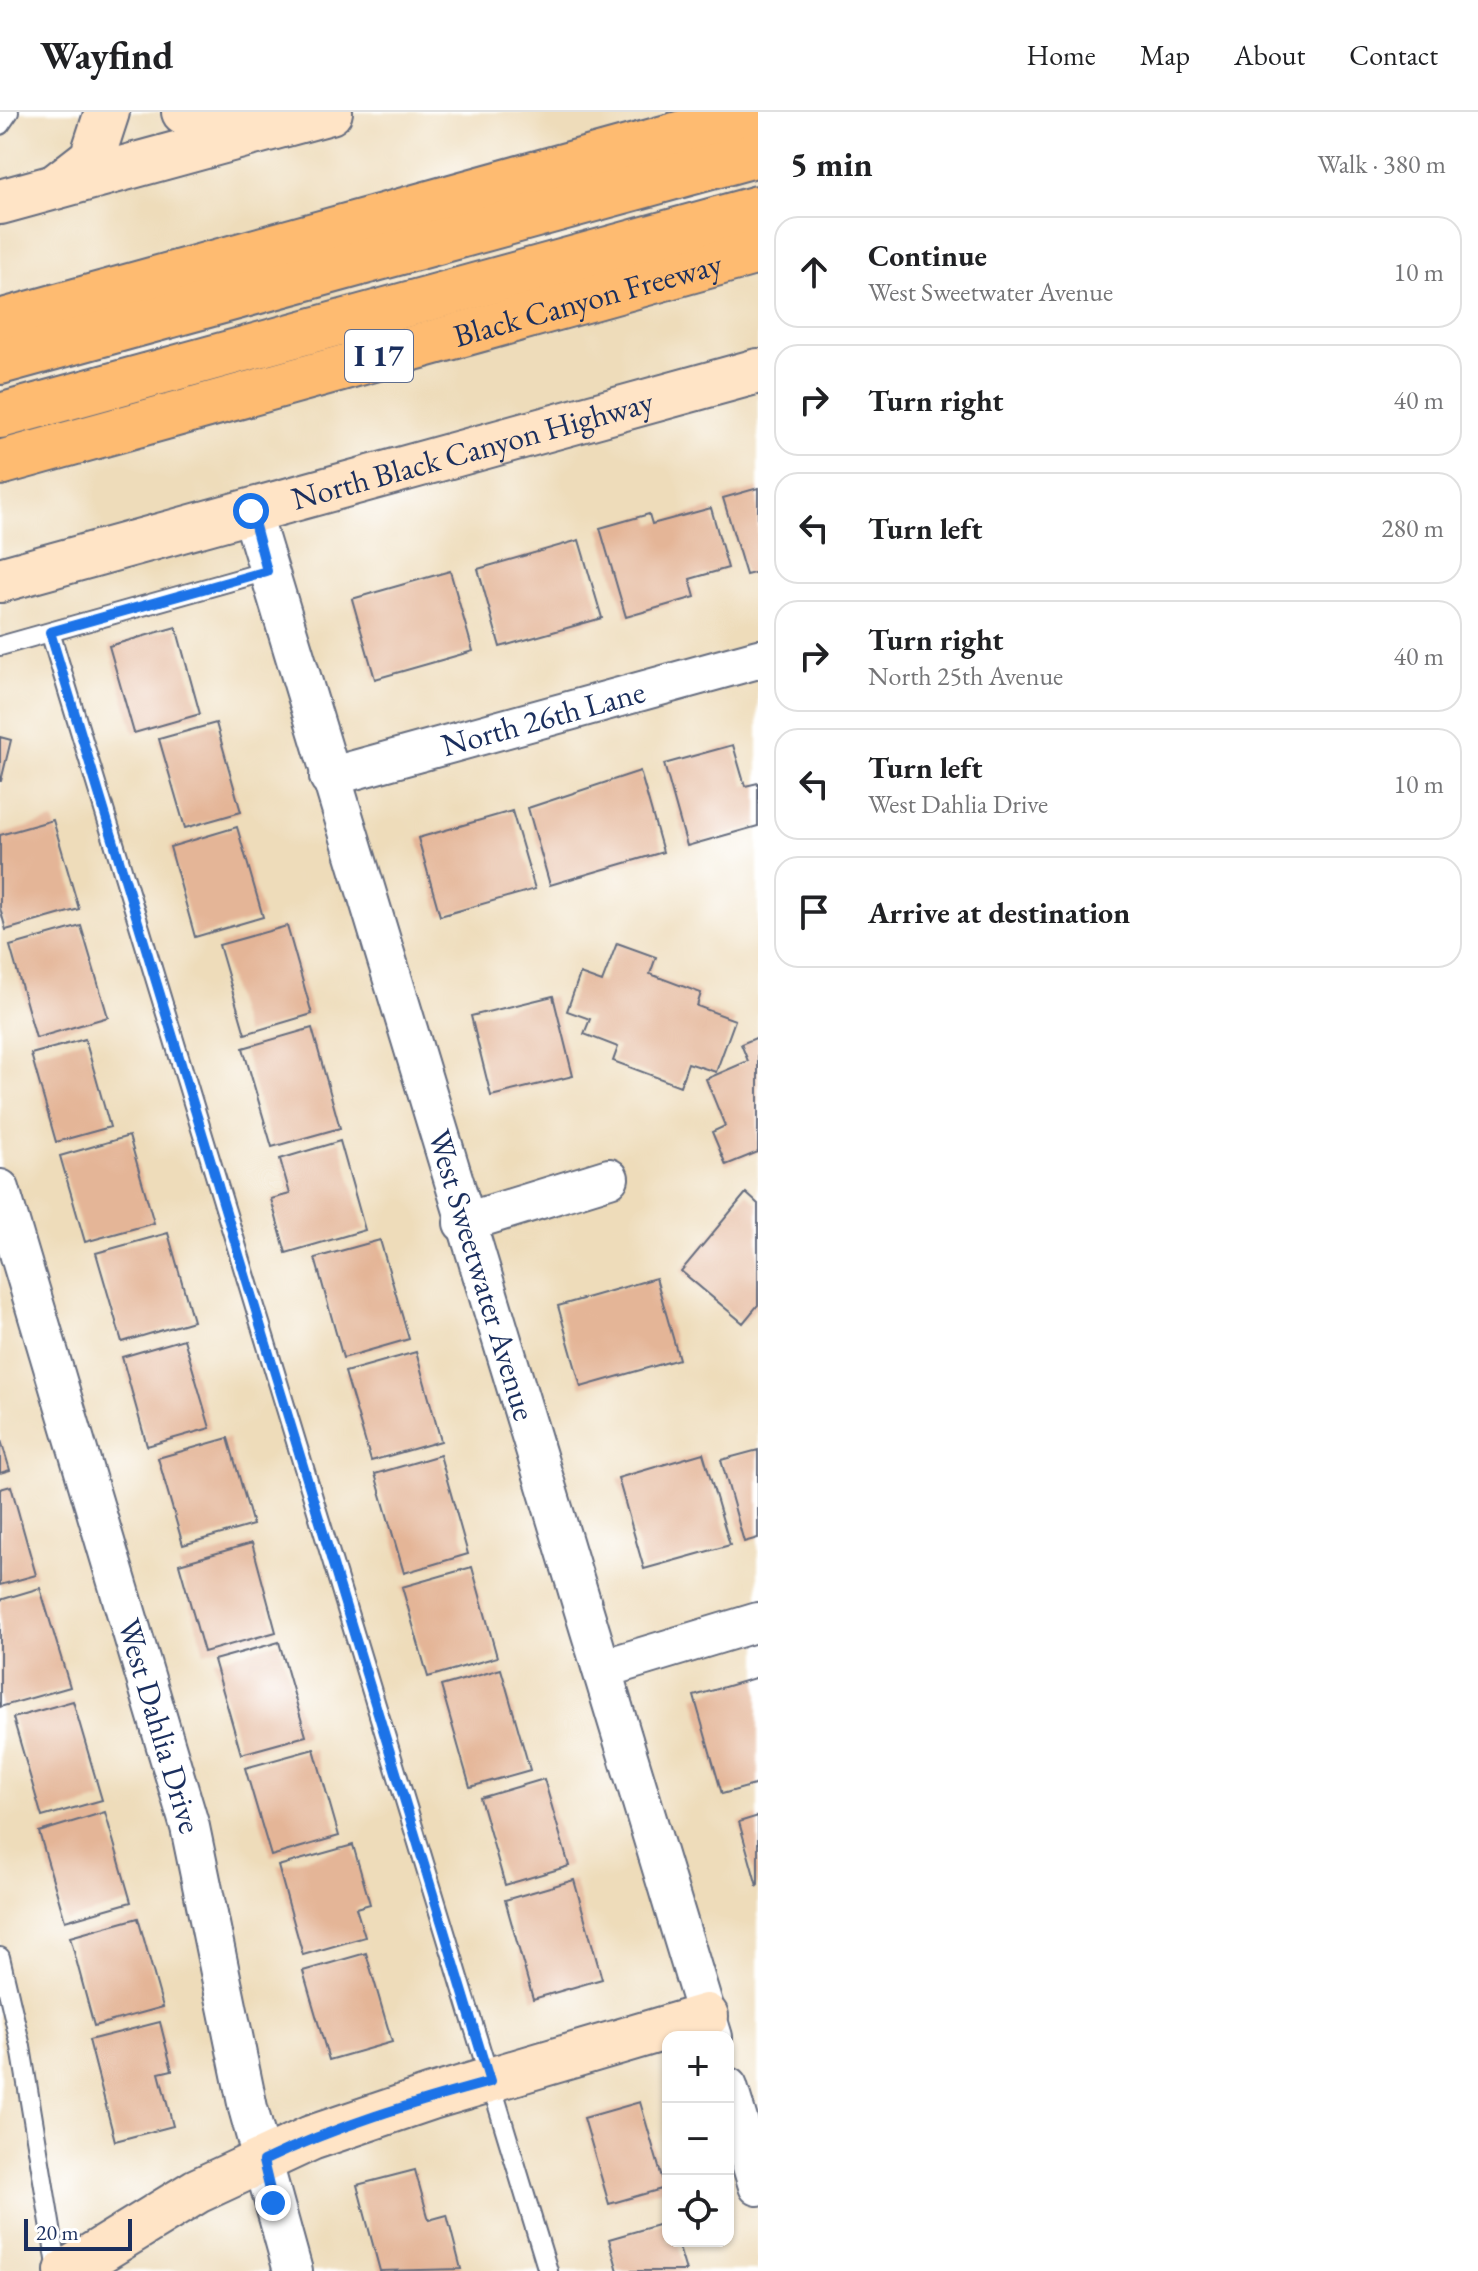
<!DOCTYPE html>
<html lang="en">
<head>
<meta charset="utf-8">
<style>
  body { margin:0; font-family:"EB Garamond",serif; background:#f6f6f6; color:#202124 }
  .controls { position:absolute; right:24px; bottom:24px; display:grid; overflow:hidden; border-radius:16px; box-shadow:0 2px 6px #0004 }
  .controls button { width:72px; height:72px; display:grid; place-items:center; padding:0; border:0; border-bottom:2px solid #e0e0e0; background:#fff; color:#202124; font:40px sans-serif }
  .scale { position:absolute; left:24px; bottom:20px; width:108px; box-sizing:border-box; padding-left:8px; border:4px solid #1b2f5e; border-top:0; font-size:22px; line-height:28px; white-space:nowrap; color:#1b2f5e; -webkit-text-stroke:6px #fff; paint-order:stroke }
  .stop { position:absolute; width:24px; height:24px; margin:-18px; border:6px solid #1a73e8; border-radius:50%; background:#fff }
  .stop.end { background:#1a73e8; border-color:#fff; box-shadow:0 2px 8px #0008 }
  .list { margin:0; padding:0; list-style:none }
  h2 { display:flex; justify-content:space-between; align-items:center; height:104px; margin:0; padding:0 32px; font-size:34px }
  h2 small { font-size:26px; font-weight:400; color:#757577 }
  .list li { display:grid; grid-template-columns:52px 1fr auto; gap:24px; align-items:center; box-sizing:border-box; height:112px; margin:0 16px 16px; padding:0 16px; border:2px solid #e0e0e0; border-radius:24px }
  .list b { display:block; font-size:30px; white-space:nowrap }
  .list p { margin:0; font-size:26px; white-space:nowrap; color:#757577 }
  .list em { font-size:26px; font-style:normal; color:#757577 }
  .icon { flex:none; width:44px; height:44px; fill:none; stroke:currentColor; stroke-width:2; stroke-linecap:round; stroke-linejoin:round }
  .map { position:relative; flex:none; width:758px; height:2159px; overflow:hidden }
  header { display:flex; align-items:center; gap:48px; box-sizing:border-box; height:112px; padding:0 40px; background:#fff; border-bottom:2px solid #e0e0e0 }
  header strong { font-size:38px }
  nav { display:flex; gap:44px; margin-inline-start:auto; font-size:28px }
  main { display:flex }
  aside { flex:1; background:#fff }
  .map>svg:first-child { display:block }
  .building { fill:#e4b597 }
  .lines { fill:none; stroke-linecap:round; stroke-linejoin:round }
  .lane-casing { stroke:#656c7e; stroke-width:22 }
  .street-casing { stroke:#656c7e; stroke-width:42 }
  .secondary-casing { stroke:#656c7e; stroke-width:48 }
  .highway-casing { stroke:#656c7e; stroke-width:48 }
  .lane { stroke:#fff; stroke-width:18 }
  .street { stroke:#fff; stroke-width:38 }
  .secondary { stroke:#ffe4c6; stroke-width:44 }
  .highway { stroke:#febb71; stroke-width:44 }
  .route { stroke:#1a73e8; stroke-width:10 }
  .labels { text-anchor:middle; stroke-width:6; stroke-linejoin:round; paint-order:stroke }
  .shield { fill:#fff; stroke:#5f6d8e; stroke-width:2 }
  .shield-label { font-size:30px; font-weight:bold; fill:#1b2f5e }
  .street-label { font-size:32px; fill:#1b2f5e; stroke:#fff }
</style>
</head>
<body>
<header>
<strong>Wayfind</strong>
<nav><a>Home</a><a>Map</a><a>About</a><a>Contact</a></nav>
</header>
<main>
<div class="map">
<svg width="758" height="2159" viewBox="0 0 758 2159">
  <rect width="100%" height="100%" fill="#fff"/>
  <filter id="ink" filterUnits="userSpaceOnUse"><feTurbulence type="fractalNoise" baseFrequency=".0125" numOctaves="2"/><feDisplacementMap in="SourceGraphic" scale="16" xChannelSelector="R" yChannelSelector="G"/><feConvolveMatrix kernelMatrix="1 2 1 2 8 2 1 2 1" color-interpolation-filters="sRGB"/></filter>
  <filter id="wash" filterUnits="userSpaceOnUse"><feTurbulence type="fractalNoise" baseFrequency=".006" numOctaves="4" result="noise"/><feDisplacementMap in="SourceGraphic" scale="32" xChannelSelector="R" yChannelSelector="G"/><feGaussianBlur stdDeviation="1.8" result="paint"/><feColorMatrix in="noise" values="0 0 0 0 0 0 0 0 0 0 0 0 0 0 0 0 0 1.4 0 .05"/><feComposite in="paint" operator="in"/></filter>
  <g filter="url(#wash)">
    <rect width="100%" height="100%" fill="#eedcba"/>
    <g id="blocks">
      <path class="building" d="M 758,376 L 758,460 L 746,463 L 723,386 Z
        M 711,396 L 728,456 L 690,467 L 695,485 L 626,505 L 600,416 L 649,402 L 652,412 Z
        M 579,428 L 602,506 L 500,535 L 478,457 Z
        M 450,459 L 473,539 L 375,567 L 352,487 Z
        M 176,515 L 200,602 L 134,621 L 109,534 Z
        M 216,611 L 241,700 L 185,716 L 159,627 Z
        M 0,625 L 11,628 L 1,669 L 0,669 Z
        M 733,633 L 745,674 L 758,671 L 758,714 L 687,734 L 664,652 Z
        M 640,659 L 663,740 L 550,773 L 528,696 Z
        M 512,699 L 535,777 L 440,804 L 418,726 Z
        M 53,708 L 79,797 L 6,818 L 0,796 L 0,723 Z
        M 237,715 L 263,805 L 195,825 L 170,735 Z
        M 81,814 L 108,905 L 36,926 L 10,834 Z
        M 287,814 L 312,902 L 245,922 L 219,833 Z
        M 617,831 L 656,845 L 650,862 L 701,881 L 697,894 L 735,908 L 716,960 L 688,951 L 680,974 L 613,949 L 618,935 L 584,922 L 590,907 L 567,899 L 580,862 L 602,870 Z
        M 553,884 L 573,964 L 491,984 L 471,904 Z
        M 312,916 L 340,1016 L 272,1035 L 243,936 Z
        M 758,925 L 758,1040 L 726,1053 L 712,1020 L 725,1014 L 706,967 L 748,949 L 741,932 Z
        M 85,927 L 110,1015 L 56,1030 L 31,942 Z
        M 129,1024 L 154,1111 L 85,1130 L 60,1044 Z
        M 340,1029 L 365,1118 L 286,1141 L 271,1087 L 290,1082 L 280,1047 Z
        M 746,1081 L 758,1092 L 758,1193 L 743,1211 L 681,1159 Z
        M 168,1121 L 193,1209 L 122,1230 L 96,1141 Z
        M 380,1128 L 409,1227 L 343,1246 L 315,1146 Z
        M 656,1166 L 679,1247 L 581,1275 L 558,1194 Z
        M 184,1227 L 210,1316 L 147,1334 L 122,1245 Z
        M 416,1240 L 441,1329 L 371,1349 L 345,1260 Z
        M 0,1325 L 10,1358 L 0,1361 Z
        M 228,1326 L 253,1413 L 183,1433 L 158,1346 Z
        M 758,1338 L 758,1426 L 744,1430 L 721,1348 Z
        M 703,1341 L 730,1433 L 644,1457 L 618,1366 Z
        M 440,1343 L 468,1442 L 404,1461 L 375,1362 Z
        M 11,1374 L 36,1463 L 0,1473 L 0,1377 Z
        M 252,1431 L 276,1520 L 204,1540 L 179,1452 Z
        M 472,1455 L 497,1545 L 428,1565 L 402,1475 Z
        M 40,1476 L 70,1575 L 0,1595 L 0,1488 Z
        M 279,1530 L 306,1624 L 241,1642 L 214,1548 Z
        M 501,1557 L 530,1658 L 470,1675 L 441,1574 Z
        M 758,1565 L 758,1672 L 722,1682 L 694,1584 Z
        M 73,1589 L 102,1688 L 42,1705 L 13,1606 Z
        M 314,1637 L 339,1724 L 271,1744 L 245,1656 Z
        M 544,1667 L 569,1754 L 505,1773 L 480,1686 Z
        M 105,1700 L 131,1790 L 65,1809 L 39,1720 Z
        M 758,1704 L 758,1773 L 757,1774 L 739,1710 Z
        M 353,1733 L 370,1792 L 356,1796 L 365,1825 L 303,1843 L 278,1754 Z
        M 574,1768 L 602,1867 L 533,1887 L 505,1788 Z
        M 138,1806 L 163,1895 L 94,1914 L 70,1825 Z
        M 366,1841 L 392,1930 L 329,1948 L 303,1859 Z
        M 160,1910 L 172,1958 L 159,1961 L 173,2014 L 115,2029 L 89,1928 Z
        M 640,1990 L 665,2076 L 609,2092 L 584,2006 Z
        M 415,2058 L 429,2108 L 447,2103 L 461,2157 L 380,2159 L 357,2073 Z
        M 668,2110 L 668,2129 L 677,2129 L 686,2159 L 618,2159 L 609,2127 Z"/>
    </g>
  </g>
  <g filter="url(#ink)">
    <use href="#blocks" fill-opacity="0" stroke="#656c7e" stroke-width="2"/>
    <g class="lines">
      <g class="lane-casing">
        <path id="lane" d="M 0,13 L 9,0
          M 50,520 L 548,2159
          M 0,534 L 267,459
          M 0,1845 L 21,1935 L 58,2159"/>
      </g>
      <g class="street-casing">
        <g id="street">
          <path id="s1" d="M 251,399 L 713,1925"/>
          <path id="s2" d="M 329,665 L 758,547"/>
          <path id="s3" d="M 0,1077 L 190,1715 L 248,1996 L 293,2159"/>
          <path d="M 463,1111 L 609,1066"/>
          <path d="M 602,1557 L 758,1510"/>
          <path d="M 728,1975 L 758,2074"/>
        </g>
      </g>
      <g class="secondary-casing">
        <g id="secondary">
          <path d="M 184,0 L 204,12 L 249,20"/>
          <path d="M 56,74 L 92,46 L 107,0"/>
          <path d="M 0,90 L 330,0"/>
          <path id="s4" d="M 0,468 L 758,259"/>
          <path d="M 67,2159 L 197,2079 L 311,2026 L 432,1985 L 706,1904"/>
        </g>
      </g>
      <g class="highway-casing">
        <g id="highway">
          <path d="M 0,210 L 758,0"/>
          <path d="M 0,250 L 758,42"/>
          <path d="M 0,304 L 758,96"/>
          <path id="s5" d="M 0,351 L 758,140"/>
        </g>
      </g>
      <use href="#lane" class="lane"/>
      <use href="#street" class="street"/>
      <use href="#secondary" class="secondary"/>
      <use href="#highway" class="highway"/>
    </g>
  </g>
  <g class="lines" filter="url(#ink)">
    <path class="route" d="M 251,399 L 267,459 L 50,520 L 490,1970 C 412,1991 336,2014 263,2049 L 273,2091"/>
  </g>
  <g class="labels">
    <rect class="shield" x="345" y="218" width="68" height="52" rx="6"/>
    <g class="shield-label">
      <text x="379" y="254">I 17</text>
    </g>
    <g class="street-label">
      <text dy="11" stroke="none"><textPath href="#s5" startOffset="610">Black Canyon Freeway</textPath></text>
      <text dy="11" stroke="none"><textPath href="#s4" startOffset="490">North Black Canyon Highway</textPath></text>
      <text dy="11" stroke="none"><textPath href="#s2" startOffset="222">North 26th Lane</textPath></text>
      <text dy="11" stroke="none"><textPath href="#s1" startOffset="798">West Sweetwater Avenue</textPath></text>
      <text dy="11" stroke="none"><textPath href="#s3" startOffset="560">West Dahlia Drive</textPath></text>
    </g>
  </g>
</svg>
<div class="controls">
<button>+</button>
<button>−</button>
<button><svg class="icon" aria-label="locate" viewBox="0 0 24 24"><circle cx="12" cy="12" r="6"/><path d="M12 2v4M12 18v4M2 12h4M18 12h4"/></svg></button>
</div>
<div class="scale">20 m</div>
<div class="stop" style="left:251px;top:399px"></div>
<div class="stop end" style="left:273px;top:2091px"></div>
</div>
<aside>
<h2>5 min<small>Walk · 380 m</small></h2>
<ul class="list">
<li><svg class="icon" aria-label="ahead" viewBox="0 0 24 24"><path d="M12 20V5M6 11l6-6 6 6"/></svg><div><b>Continue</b><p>West Sweetwater Avenue</p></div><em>10 m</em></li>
<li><svg class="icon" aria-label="right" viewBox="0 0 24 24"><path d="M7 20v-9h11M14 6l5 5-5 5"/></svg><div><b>Turn right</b></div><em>40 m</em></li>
<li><svg class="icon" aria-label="left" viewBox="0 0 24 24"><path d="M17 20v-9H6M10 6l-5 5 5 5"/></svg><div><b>Turn left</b></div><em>280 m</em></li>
<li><svg class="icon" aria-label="right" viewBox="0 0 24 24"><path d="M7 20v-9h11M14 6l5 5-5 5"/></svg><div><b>Turn right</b><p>North 25th Avenue</p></div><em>40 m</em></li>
<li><svg class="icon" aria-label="left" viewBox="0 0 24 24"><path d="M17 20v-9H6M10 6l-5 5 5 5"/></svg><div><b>Turn left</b><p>West Dahlia Drive</p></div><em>10 m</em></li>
<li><svg class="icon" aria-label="arrive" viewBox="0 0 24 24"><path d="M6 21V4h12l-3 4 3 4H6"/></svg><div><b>Arrive at destination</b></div></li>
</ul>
</aside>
</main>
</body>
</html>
